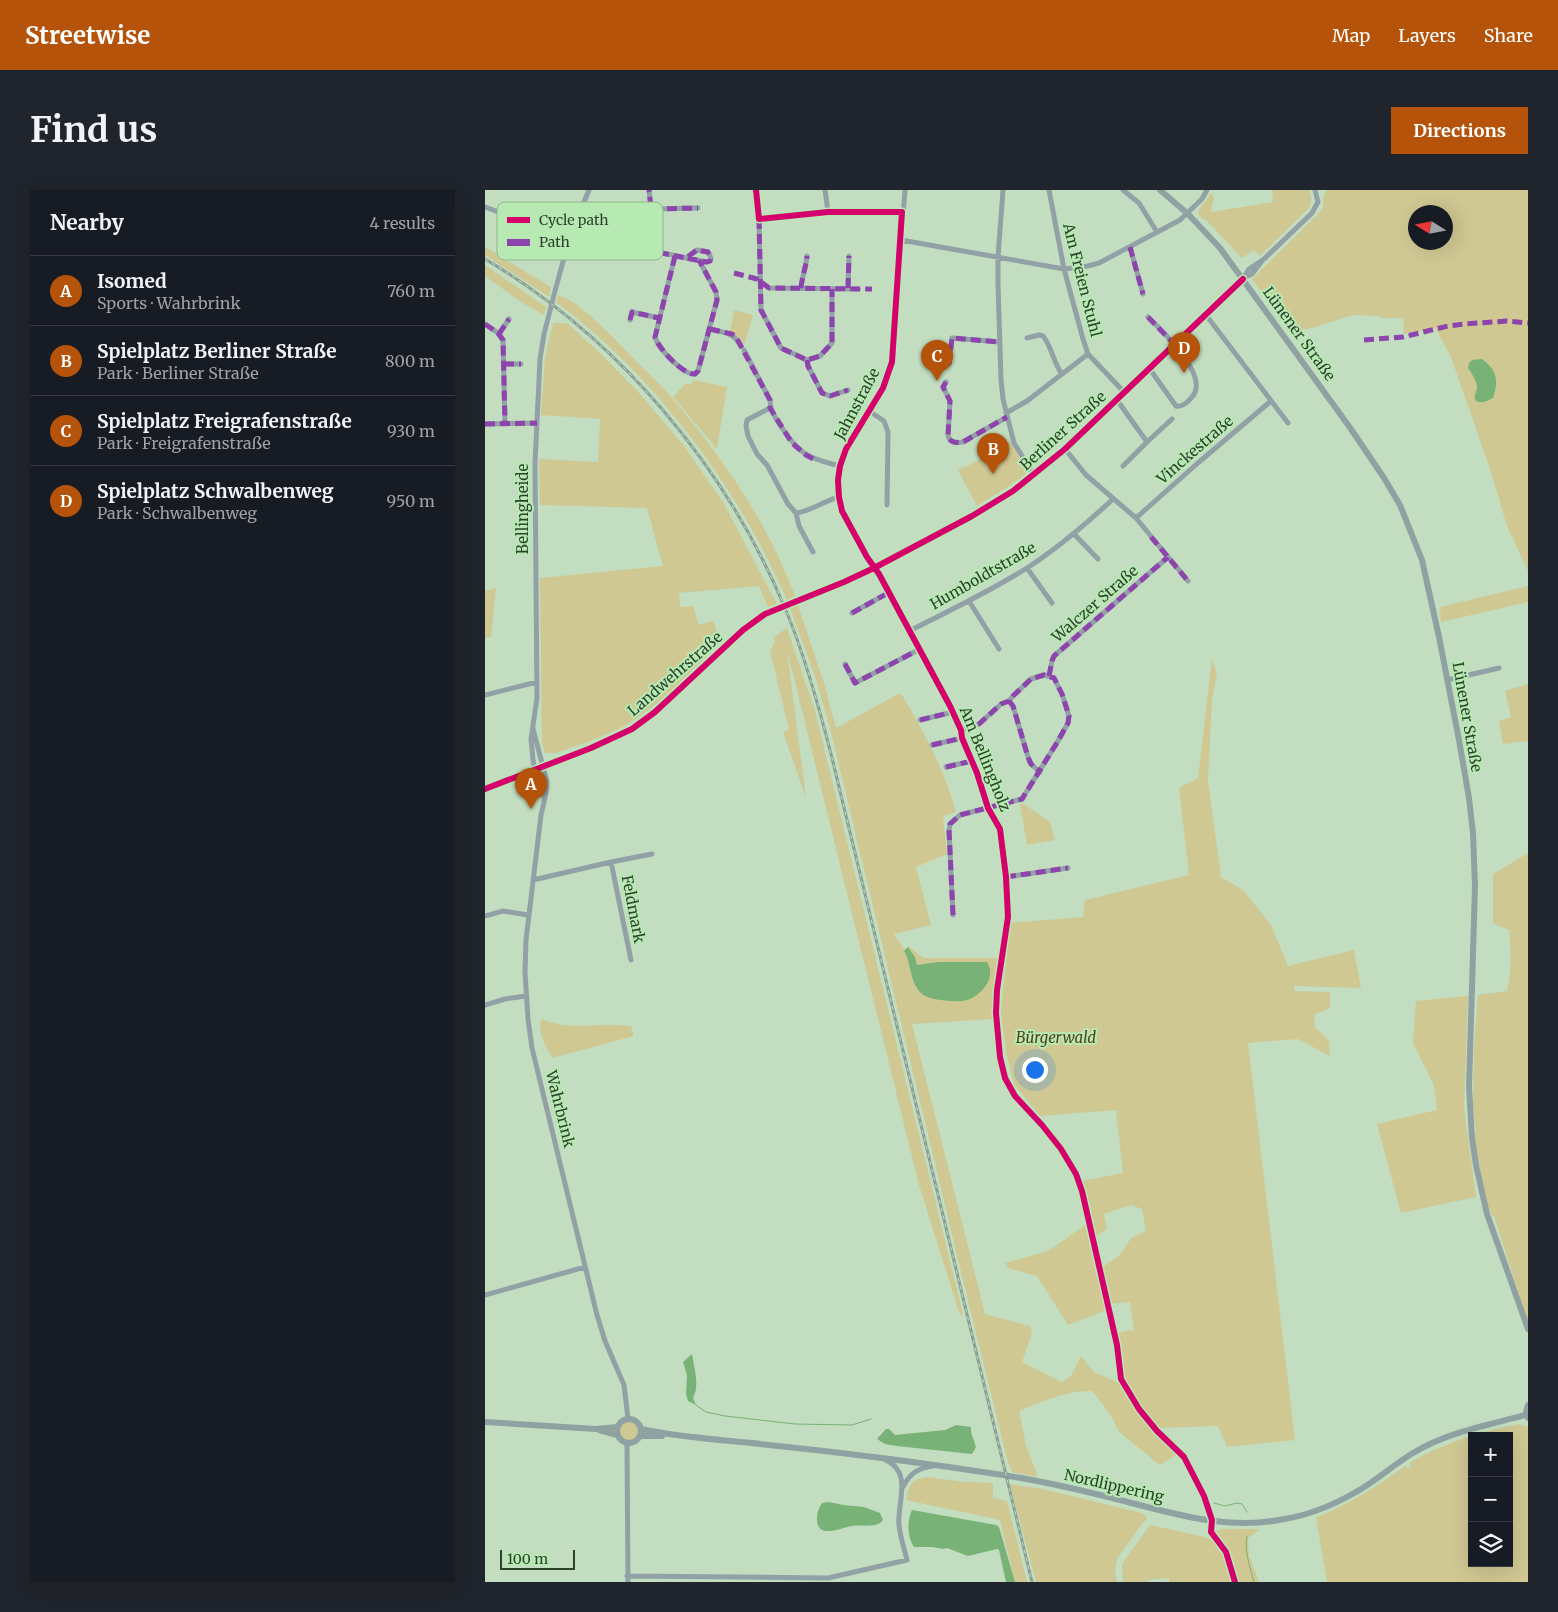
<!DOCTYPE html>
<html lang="en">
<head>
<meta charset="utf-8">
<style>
  body { margin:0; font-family:Merriweather,serif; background:#20242c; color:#f1f3f6 }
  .controls { position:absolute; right:15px; bottom:15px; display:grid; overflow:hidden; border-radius:0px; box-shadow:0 5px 20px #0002 }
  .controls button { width:45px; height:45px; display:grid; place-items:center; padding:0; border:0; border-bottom:1px solid #363941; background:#171b24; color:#f1f3f6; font:25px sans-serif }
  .compass { position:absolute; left:923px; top:15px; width:45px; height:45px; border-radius:50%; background:#171b24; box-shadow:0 5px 20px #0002; rotate:281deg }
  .scale { position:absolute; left:15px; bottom:12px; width:75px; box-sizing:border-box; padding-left:5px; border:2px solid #2d422c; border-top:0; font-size:14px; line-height:18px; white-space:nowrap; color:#2d422c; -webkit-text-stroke:4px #b7eab3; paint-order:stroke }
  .you { position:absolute; left:549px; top:879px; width:18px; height:18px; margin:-12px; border:4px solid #fff; border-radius:50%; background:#1a73e8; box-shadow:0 0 0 8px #1a73e833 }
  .badge { display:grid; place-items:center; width:32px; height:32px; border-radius:50%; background:#b45309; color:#fff; font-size:16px; font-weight:700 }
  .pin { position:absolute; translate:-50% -41px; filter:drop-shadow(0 1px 2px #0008) }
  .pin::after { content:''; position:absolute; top:26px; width:18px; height:15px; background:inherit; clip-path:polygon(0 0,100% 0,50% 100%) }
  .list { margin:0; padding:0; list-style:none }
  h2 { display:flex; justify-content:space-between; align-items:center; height:65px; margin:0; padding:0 20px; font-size:21px }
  h2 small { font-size:16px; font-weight:400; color:#9ea1a6 }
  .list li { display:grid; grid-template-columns:32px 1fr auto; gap:15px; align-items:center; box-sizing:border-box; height:70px; padding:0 20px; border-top:1px solid #363941 }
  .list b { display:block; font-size:19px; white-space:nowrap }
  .list p { margin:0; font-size:16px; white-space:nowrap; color:#9ea1a6 }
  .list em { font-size:16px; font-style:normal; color:#9ea1a6 }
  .icon { flex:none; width:28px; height:28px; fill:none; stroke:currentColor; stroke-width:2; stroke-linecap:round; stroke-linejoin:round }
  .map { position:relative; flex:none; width:1043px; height:1392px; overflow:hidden; border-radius:0px }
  header { display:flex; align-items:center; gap:30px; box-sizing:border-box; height:70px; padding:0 25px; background:#b45309; color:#fff }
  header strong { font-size:24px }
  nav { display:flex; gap:28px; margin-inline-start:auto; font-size:18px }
  .intro { display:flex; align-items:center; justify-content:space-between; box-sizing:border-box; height:120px; padding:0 30px }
  h1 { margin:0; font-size:35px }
  .button { padding:12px 22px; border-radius:0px; background:#b45309; color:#fff; font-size:18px; font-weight:700 }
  main { display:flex; gap:30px; padding:0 30px }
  aside { flex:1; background:#171b24; border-radius:0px; box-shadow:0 5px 20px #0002 }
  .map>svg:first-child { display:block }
  .green { fill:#cfc893; fill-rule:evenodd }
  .water { fill:#78b276 }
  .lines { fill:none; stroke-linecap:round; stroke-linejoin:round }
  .stream { stroke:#78b276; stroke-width:1 }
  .minor { stroke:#92a1a6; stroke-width:5 }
  .major { stroke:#8fa2a1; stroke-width:6 }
  .rail-casing { stroke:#8c9c97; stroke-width:3 }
  .rail { stroke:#b7eab3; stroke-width:1; stroke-dasharray:4; stroke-linecap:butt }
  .quiet { stroke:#8e44ad; stroke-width:5; stroke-dasharray:10 5; stroke-linecap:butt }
  .cycleway-casing { stroke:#b7eab3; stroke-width:9 }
  .cycleway { stroke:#d6006c; stroke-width:6 }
  .labels { text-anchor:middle; stroke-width:4; stroke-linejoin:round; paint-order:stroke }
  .street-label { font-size:15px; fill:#2d422c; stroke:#b7eab3 }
  .park-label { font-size:15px; font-style:italic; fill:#513e15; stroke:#b7eab3 }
  .key { fill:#b7eab3; stroke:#8eb88a; stroke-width:1 }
  .key-label { font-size:14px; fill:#2d422c }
</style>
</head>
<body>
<header>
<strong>Streetwise</strong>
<nav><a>Map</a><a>Layers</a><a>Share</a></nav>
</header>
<div class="intro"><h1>Find us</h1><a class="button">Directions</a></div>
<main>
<aside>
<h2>Nearby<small>4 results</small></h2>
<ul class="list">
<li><span class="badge">A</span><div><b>Isomed</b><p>Sports · Wahrbrink</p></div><em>760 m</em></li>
<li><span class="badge">B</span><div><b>Spielplatz Berliner Straße</b><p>Park · Berliner Straße</p></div><em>800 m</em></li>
<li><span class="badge">C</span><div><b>Spielplatz Freigrafenstraße</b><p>Park · Freigrafenstraße</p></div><em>930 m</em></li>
<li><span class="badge">D</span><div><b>Spielplatz Schwalbenweg</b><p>Park · Schwalbenweg</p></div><em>950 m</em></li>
</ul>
</aside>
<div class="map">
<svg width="1043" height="1392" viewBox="0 0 1043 1392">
  <rect width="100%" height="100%" fill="#c2ddc0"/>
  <path class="green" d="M 787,0 L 824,0 C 827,7 827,12 823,19 L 775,66 L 769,60 L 757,68 L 722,31 L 715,27 L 713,24 C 714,15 723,11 725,3 L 729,7 L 726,22 L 788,12 Z
    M 842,0 L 1043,0 L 1043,381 L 1022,336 L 1006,282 L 966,167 L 950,138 L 919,144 L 918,128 L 896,128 L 895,126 L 868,125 L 827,138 L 806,142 L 767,89 L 833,24 L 838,17 L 838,7 ZM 931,22 L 961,22 L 961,52 L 931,52 Z
    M 0,57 L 66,97 L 64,107 L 0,65 Z
    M 0,75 L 61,117 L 59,125 L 36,112 L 0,86 Z
    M 73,105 C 80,108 88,111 93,116 C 113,131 131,150 148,168 C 162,182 176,195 188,209 C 238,268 283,333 310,406 L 302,410 C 253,297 170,186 71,112 Z
    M 249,120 L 268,125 L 259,155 L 253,147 L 245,142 Z
    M 68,133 L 82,133 L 116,164 L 156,205 L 199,256 L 238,312 L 292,414 L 283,417 L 274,396 L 194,403 L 195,417 L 208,416 L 214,435 L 228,431 L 236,452 C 209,478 177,513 146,532 C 123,546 96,554 71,563 L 60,563 L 57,553 L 55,388 L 178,376 L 162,318 L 55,315 L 54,269 L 113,272 L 115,229 L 56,225 L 60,168 Z
    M 208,190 L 242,197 L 232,259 L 188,207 L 201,193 L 206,195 Z
    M 525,251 L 542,281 L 542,283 L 524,296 L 492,316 L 472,278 L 476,279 L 500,267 Z
    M 1043,396 L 1043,412 L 956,432 L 955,417 Z
    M 11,398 L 6,447 L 0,448 L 0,401 Z
    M 313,415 L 339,493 L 351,538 L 413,504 L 417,505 C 439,542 460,581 471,622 L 458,626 L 462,664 L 431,677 L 446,735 L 409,744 C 414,752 421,760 423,768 C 425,773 424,779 426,784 C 434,812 456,810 480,811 L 478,773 L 452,772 L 432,775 L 430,767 L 423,757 L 424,756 L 438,768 L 511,768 L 514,775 L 509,799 L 507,829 L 427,834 L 500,1124 L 545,1136 L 547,1143 L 537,1172 L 577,1192 L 586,1186 L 596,1166 L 609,1182 L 636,1194 L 655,1225 L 691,1265 L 675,1275 L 633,1241 L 629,1231 L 617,1213 L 607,1201 C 581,1200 557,1212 534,1221 L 541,1255 L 553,1287 L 527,1282 L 522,1269 L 479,1094 L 345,538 L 331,489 L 305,418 Z
    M 302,438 L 330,521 L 478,1124 L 475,1125 L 434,995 L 302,460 L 321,608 L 298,542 L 304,539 L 285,461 L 290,452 L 289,447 Z
    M 727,468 L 732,485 L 727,509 L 723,590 L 736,687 L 758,700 L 786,735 L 803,776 L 869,760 L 876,798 L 809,796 L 810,801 L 845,802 L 845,818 L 829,825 L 830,838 L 844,850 L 845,866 L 813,849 L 763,853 L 810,1250 L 742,1257 L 733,1236 L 673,1238 L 648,1207 L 637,1184 L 630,1143 L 649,1140 L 645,1112 L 624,1114 L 616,1078 L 634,1066 L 646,1048 L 661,1041 L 657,1019 L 646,1015 L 619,1024 L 622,1039 L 610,1047 L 597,991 L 638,983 L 631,920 L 555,926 L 529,894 L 521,863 L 516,821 L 525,733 L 598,727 L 600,710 L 704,685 L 694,598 L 713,588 Z
    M 1043,494 L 1043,551 L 1018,554 L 1014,531 L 1026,527 L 1020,501 Z
    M 537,613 L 565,632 L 570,650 L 542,655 L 535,614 Z
    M 1043,663 L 1043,1133 L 1009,1026 L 1007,1026 L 1001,1009 L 988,944 L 991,943 L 988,918 L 989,858 L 993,805 L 1022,801 C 1027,779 1026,762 1024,740 L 1009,734 L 1008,731 L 1008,684 Z
    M 983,806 L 979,918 L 991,1007 L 916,1023 L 892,934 L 952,920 L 949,895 L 928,853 L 931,811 Z
    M 57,829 C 78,839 100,835 122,835 C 130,835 138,835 146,836 L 149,846 L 67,868 C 61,857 51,841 57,829 Z
    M 603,1033 L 622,1120 L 583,1135 L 552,1086 L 523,1078 L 520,1073 L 563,1061 Z
    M134 1241a10 10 0 1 1 20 0a10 10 0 1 1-20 0Z
    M 1035,1234 L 1043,1237 L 1043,1392 L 842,1392 L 831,1327 C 864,1315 892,1296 920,1276 L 923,1279 L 926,1277 L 924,1273 C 959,1253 995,1241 1035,1234 ZM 987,1246 L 1024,1246 L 1024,1373 L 987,1373 Z
    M 442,1287 L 480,1292 L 508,1293 L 508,1308 L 522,1311 L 542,1392 L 530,1392 L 515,1330 L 421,1310 C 425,1294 425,1290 442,1287 Z
    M 525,1294 L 558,1299 L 657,1323 L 661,1326 L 662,1329 L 658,1332 L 632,1369 L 630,1382 L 632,1392 L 551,1392 Z
    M 665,1335 L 724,1348 L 738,1362 L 747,1392 L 684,1392 L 684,1388 L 663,1390 L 663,1392 L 638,1392 L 637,1374 Z
    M 737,1339 L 775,1339 L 763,1348 L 764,1366 L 774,1392 L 750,1392 L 741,1362 L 729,1342 Z"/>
  <path class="water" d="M 997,169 C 1012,180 1014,191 1008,208 C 1002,211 997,214 991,211 C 988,205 991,204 992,198 C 992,191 987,184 983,178 L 984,173 L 987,170 Z
    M 423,757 L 430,767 L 432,775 L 452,772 L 502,772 C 512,787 497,805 482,810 C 474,813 447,810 440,806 C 424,796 427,774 419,761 Z
    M 207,1164 C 209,1178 215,1195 208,1208 L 211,1215 L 203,1211 L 201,1204 L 202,1185 L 198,1172 Z
    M 471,1235 L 486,1237 L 486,1242 L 491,1257 L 487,1264 L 412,1256 L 400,1254 L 392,1249 L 401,1239 L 404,1239 L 410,1245 L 460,1240 Z
    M 344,1312 L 358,1315 L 379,1317 L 395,1323 L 398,1330 C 391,1339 377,1334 367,1336 C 355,1338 331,1350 332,1328 C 332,1322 334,1318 337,1313 Z
    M 427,1320 L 511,1335 L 514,1337 L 530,1392 L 521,1392 L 514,1360 L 512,1359 L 483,1366 L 462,1358 L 458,1359 L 447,1357 L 429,1357 C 422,1347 422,1330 427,1320 Z"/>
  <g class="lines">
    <path class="stream" d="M 211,1215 L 221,1222 L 240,1226 L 310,1234 L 367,1235 L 386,1229
      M 729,1313 L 740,1316 L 752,1313 L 757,1314 L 762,1322
      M 762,1346 C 759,1361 765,1377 769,1392"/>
    <path class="minor" d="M 271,0 L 274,29 L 276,120 L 296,158 L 322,170 L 335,166 L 347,153 L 347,99
      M 340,0 L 343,22
      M 420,0 L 407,172 C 392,231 332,264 362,330 L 435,459 L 476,540 L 477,548 L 492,583 L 503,618 L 515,639 L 521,687 L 523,727
      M 518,0 L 513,67 L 513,94 L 516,190 L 518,209 L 529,253 L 549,285
      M 564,0 L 579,79 L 598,149 L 603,164 L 639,202
      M 638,0 L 654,13 L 672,42
      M 0,17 L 41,32 L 85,46
      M 167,19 L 213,18
      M 274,29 L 343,22 L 417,22
      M 86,44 L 201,68 L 212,60 L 223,62 L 226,68 L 225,71 L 222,72 L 201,68
      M 416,50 L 579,79 L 603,76 L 614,73 L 695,30 L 717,9 L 722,0
      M 645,57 L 658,104
      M 162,61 L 168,36 L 164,0
      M 190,66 L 170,147 C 173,158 198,185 210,184 L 213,181 L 232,110 L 231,102 L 214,70
      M 758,88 L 767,84 L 777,71
      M 276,92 L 284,98 L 373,99
      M 316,98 C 317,87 321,77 322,66
      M 363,98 L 364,66
      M 721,125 L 803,233
      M 663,127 C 677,141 726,186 707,207 C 703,212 697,217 691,216 L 664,178
      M 145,130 L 147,122 L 174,128
      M 0,134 L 13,143 L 18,150 L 20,233
      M 225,139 C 240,143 248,142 256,156
      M 14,144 L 24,129
      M 542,148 L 554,145 L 558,146 C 567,157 568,172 577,184
      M 259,160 L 285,210 C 285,220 290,227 295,235 C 314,264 322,268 355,276
      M 322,170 L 323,176 L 337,203 L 345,206 L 363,200
      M 19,174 L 36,174
      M 464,174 L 467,148 L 515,152
      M 461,192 L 458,197 L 465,211 L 463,246 C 465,253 472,253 478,252 L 522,227
      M 632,210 L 662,252 L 687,229
      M 285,218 L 262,230 L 261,236 L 263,246 L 272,264 L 282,275 L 303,314 L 311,323 L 314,336 L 328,362
      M 384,221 L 399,231 L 403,242 L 402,315
      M 521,223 L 542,211 L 603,164
      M 0,234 L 52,233
      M 580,259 L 601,285 L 651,328 L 703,391
      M 638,276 L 662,252
      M 311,323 C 327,321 338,311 354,307
      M 651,328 L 714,272 L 786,211
      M 589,344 L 613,369
      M 542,378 L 567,413
      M 484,411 L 514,459
      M 367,423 L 403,403
      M 424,441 C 464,421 504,402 542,378 C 573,358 601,334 628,309
      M 360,474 L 370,493 L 435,459
      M 564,486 L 567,471 L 569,466 L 683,367
      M 962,490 L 1014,478
      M 0,505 L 52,492
      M 524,511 L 528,516 L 543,567 L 546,574 L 555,582
      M 435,530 L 468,522
      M 48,539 L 62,592 L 61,603 L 56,625 L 41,750 L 40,782 L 43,829 L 47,858 L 112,1125 L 120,1151 L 139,1195 L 143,1229
      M 447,555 L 477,548
      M 461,577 L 487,571
      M 0,599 L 106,558 L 147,539 L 170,522 L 258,440 L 280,424 L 359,392 L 389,378 L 487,326 L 528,301 L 580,259 L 740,107 L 758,89 L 764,79 L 779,69 L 827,23 L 833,12 L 830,0
      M 59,607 L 57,592 L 50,580 L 48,570 L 46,549 L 52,508 L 50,273 L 55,169 L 59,144 L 70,101 L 85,46 L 104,0
      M 126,672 L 167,664
      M 521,687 L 583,678
      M 48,690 L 126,672 L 146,770
      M 468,725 L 464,640 L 465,634 L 475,625 L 537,609 L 573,551 L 583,533 L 584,526 L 577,504 L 569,488 L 559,485 L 546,489 L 528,506 L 524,511 L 516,514 L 494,534 L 476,540
      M 0,726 L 18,721 L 43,725
      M 0,815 L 20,809 L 41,806
      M 0,1105 L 100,1077
      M 142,1254 L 143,1392
      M 418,1297 C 425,1283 433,1278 448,1276
      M 727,1330 L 726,1342 L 741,1362 L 750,1392
      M 142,1386 L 343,1388 L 422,1370 C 419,1358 415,1346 414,1335 C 412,1312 428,1283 401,1270"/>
    <path class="major" d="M 675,0 L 703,24 L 735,58 L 866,239 L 899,288 L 915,315 L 937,370 L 954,447 L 974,550 L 984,608 L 988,643 L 990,696 L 984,897 L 987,948 L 991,975 L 1002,1024 L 1043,1139
      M 1043,1228 L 1041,1222 L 1043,1215
      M132 1241a12 12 0 1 1 24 0a12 12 0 1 1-24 0Z
      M 0,1232 L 111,1239 L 132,1237
      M 156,1239 C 198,1248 241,1250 284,1255 C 362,1263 440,1273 518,1285 C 557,1291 596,1300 635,1310 C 686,1323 740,1340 794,1330 C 821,1326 847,1316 871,1302 C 891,1291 908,1275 928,1263 C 963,1242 1003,1235 1041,1225
      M 114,1240 L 132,1245
      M 156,1246 L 177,1246"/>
    <g class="rail-casing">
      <path id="rail" d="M 0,69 C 135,149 243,279 302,423 C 321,469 334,517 346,564 L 547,1392"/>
    </g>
    <use href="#rail" class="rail"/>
    <path class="quiet" d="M 167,19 L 213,18
      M 274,29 L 276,120 L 296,158 L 322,170 L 335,166 L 347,153 L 347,99
      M 86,44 L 201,68 L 212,60 L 223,62 L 226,68 L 225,71 L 222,72 L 201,68
      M 645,57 L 658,104
      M 162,61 L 168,36 L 164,0
      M 190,66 L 170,147 C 173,158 198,185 210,184 L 213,181 L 232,110 L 231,102 L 214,70
      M 249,83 L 272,89 L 284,98 L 387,99
      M 316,98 C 317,87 321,77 322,66
      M 363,98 L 364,66
      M 663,127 L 689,154
      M 145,130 L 147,122 L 174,128
      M 0,134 L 13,143 L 18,150 L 20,233
      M 225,139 L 247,144 L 251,147 L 285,210 L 285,218 L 307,253 L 321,265 L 330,270
      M 14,144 L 24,129
      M 879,150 L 918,147 L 963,136 L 979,134 L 1022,131 L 1043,133
      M 322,170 L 323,176 L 337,203 L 345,206 L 363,200
      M 19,174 L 36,174
      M 464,174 L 467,148 L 515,152
      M 461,192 L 458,197 L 465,211 L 463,246 C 465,253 472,253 478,252 L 522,227
      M 0,234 L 52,233
      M 666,347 L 703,391
      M 367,423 L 403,403
      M 360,474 L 370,493 L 435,459
      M 564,486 L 567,471 L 569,466 L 683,367
      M 524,511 L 528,516 L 543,567 L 546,574 L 555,582
      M 435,530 L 468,522
      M 447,555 L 477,548
      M 461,577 L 487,571
      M 521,687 L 583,678
      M 468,725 L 464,640 L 465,634 L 475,625 L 537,609 L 573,551 L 583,533 L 584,526 L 577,504 L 569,488 L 559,485 L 546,489 L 528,506 L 524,511 L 516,514 L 494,534 L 476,540"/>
    <g class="cycleway-casing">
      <path id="cycleway" d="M 271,0 L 274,29 L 343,22 L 417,22 L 407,172 L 398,198 L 361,259 L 355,276 L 353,290 L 354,307 L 357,321 L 382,367 L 394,384 L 465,516 L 476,540 L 477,548 L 492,583 L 503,618 L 515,639 L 521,687 L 523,727 L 512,800 L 511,823 L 515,867 L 520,888 L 530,906 L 557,935 L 576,959 L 591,984 L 597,1001 L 632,1155 L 636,1189 L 654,1219 L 672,1241 L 699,1267 L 719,1306 L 727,1330 L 726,1342 L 741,1362 L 750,1392
        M 0,599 L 106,558 L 147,539 L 170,522 L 258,440 L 280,424 L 359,392 L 389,378 L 487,326 L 528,301 L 580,259 L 758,89"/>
    </g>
    <use href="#cycleway" class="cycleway"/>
  </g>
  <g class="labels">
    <g class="street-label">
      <text transform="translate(597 90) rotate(76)" y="5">Am Freien Stuhl</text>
      <text transform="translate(814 144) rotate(54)" y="5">Lünener Straße</text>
      <text transform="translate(372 214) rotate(-62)" y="5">Jahnstraße</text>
      <text transform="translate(578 241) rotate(-42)" y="5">Berliner Straße</text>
      <text transform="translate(710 260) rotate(-41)" y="5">Vinckestraße</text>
      <text transform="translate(38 319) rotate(-90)" y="5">Bellingheide</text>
      <text transform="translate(498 386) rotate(-30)" y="5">Humboldtstraße</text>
      <text transform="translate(610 414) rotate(-41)" y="5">Walczer Straße</text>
      <text transform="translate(190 484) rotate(-41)" y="5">Landwehrstraße</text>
      <text transform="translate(982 527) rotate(80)" y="5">Lünener Straße</text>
      <text transform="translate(500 569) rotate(68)" y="5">Am Bellingholz</text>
      <text transform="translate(148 719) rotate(79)" y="5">Feldmark</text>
      <text transform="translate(75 919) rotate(76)" y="5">Wahrbrink</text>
      <text transform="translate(629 1296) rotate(13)" y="5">Nordlippering</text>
    </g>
    <g class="park-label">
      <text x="571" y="853">Bürgerwald</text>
    </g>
  </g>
  <rect x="12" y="12" width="166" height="58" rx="8" class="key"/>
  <rect x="22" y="27" width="23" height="6" fill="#d6006c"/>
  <rect x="22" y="49" width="23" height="7" fill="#8e44ad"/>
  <g class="key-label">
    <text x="54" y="35">Cycle path</text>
    <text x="54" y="57">Path</text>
  </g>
</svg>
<div class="controls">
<button>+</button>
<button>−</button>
<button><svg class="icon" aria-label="layers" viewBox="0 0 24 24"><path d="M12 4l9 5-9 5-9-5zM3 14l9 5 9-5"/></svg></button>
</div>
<svg class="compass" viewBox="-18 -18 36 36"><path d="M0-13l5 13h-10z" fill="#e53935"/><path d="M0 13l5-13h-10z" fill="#9ea1a6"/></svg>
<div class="scale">100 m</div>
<div class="you"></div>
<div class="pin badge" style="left:46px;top:619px">A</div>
<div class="pin badge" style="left:508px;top:284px">B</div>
<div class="pin badge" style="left:452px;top:191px">C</div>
<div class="pin badge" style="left:699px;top:183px">D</div>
</div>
</main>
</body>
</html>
